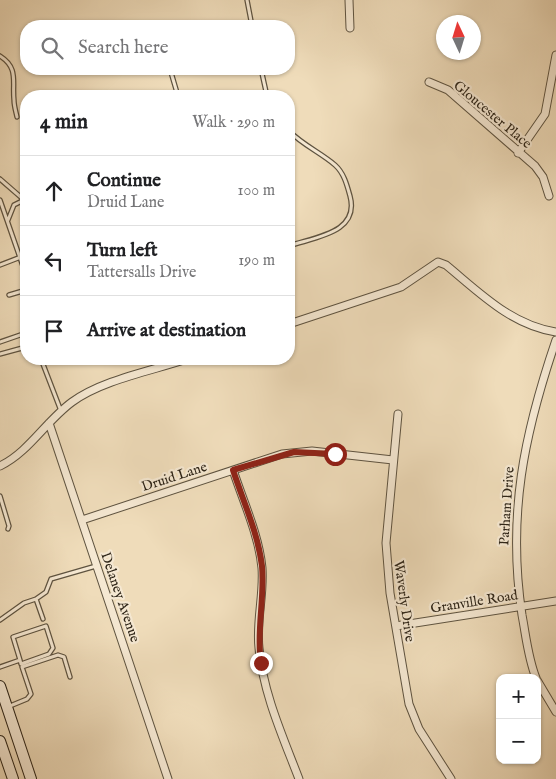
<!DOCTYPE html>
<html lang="en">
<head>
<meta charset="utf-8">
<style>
  body { margin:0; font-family:"IM FELL English",serif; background:#f6f6f6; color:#202124 }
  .controls { position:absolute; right:15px; bottom:15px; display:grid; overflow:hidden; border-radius:10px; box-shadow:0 1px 4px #0004 }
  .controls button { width:45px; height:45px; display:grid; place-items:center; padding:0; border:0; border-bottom:1px solid #e0e0e0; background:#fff; color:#202124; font:25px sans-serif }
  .compass { position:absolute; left:436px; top:15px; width:45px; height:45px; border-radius:50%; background:#fff; box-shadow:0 1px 4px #0004; rotate:356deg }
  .stop { position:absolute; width:15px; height:15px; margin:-11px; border:4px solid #8f2418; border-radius:50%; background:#fff }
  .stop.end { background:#8f2418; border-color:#fff; box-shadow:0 1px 5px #0008 }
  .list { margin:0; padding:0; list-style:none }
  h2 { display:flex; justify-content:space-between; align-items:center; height:65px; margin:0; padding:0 20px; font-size:21px }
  h2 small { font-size:16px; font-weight:400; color:#757577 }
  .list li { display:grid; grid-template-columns:32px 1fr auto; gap:15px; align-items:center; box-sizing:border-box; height:70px; padding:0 20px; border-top:1px solid #e0e0e0 }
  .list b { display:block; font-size:19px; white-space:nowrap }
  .list p { margin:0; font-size:16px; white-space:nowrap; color:#757577 }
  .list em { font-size:16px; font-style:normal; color:#757577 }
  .icon { flex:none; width:28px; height:28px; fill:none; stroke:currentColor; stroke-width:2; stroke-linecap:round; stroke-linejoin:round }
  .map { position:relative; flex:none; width:556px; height:779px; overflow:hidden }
  .search { position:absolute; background:#fff; box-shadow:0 1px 4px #0004; left:20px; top:20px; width:275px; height:55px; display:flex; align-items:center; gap:12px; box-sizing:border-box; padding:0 18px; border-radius:20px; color:#757577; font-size:19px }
  .panel { position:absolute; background:#fff; box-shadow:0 1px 4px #0004; left:20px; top:90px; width:275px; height:275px; border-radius:20px }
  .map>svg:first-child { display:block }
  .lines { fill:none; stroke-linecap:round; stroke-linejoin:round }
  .lane-casing { stroke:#5e5340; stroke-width:5.5 }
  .street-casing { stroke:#5e5340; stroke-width:9 }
  .secondary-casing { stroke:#2e2518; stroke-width:12 }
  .lane { stroke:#f5e8d2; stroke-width:3 }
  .street { stroke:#f5e8d2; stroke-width:7 }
  .secondary { stroke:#f5e8d2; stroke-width:10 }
  .route { stroke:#8f2418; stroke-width:6 }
  .labels { text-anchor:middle; stroke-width:4.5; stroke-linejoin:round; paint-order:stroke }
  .street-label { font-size:14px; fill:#2e2518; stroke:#f5e8d2 }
</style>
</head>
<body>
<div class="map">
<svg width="556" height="779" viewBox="0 0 556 779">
  <rect width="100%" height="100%" fill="#efdcba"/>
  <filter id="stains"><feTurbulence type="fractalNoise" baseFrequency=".004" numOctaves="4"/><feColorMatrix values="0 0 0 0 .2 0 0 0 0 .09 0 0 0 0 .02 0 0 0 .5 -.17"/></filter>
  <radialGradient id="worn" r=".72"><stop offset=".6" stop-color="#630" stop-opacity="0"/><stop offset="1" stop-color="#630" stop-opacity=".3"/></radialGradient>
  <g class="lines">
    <g class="lane-casing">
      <path id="lane" d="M 247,0 L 252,26
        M 0,56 C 19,68 12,82 14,100 C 14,106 16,112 17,117
        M 170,69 L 178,96
        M 261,69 L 267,96
        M 289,131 C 303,145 321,153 335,165 C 344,173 347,185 350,196 C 360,233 315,237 289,246
        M 24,138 L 26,145
        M 0,179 L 23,199
        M 0,200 L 26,275
        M 8,220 L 14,205 L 26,199
        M 0,265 L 26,255
        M 9,295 L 26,290
        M 0,342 L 26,333
        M 0,354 L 26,347
        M 41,359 L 61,411
        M 0,496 L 9,526 L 8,529
        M 36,599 L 46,592 L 51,579 L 96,566
        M 0,620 L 24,603 L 36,599 L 43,619
        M 0,667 L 20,660 L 13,637 L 46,626 L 53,648 L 49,654 L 21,664 L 20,660
        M 10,706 L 27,699 L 31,694 L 22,667 L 58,655 L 64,657 L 70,677"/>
    </g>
    <g class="street-casing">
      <path id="street" d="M 349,0 L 350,28
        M 429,82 L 448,90 L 535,166 L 543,177 L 549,196
        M 518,153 L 545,114 L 556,55
        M 289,324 L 401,287 L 438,262 L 446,265 C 480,293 511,325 556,332
        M 398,414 L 386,543 L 390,593 L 409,704 L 419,729 L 451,779
        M 49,423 L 168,779
        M 0,466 C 29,452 46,421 72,402 C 102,380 151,371 187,359
        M 233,470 C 243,501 259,535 262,568 C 264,595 256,622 259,648 C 263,693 283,737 299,779
        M 82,520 L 282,454 L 312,451 L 393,460
        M 396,626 L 556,601
        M 536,678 C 528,658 526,636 522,615 C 507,515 524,434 556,340
        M 537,680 L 556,712"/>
    </g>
    <g class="secondary-casing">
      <path id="secondary" d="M 0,686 L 31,779
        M 0,741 L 13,779"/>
    </g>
    <use href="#lane" class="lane"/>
    <use href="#street" class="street"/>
    <use href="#secondary" class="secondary"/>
  </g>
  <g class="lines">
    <path class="route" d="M 261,663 C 256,631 265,599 262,566 C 258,533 243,501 233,470 L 294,452 L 335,454"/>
  </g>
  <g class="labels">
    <g class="street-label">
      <text transform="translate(493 114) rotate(40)" y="5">Gloucester Place</text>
      <text transform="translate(174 476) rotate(-18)" y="5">Druid Lane</text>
      <text transform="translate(506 506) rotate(-86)" y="5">Parham Drive</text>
      <text transform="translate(121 597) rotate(71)" y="5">Delaney Avenue</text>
      <text transform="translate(405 601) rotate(82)" y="5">Waverly Drive</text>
      <text transform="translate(474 601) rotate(-9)" y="5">Granville Road</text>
    </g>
  </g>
  <rect width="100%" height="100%" filter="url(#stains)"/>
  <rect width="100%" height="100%" fill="url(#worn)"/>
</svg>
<div class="controls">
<button>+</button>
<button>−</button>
</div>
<svg class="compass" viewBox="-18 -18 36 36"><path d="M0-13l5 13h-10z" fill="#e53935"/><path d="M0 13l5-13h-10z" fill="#757577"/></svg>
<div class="stop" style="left:335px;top:454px"></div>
<div class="stop end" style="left:261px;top:663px"></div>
<div class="search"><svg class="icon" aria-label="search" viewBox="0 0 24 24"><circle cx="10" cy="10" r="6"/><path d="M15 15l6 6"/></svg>Search here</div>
<section class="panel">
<h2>4 min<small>Walk · 290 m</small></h2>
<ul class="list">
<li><svg class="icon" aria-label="ahead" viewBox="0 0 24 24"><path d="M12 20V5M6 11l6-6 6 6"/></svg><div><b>Continue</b><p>Druid Lane</p></div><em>100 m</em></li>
<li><svg class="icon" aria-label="left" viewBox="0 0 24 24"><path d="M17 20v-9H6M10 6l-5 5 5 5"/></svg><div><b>Turn left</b><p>Tattersalls Drive</p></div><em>190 m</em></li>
<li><svg class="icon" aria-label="arrive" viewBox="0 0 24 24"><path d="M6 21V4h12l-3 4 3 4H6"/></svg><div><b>Arrive at destination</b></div></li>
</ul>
</section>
</div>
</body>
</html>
